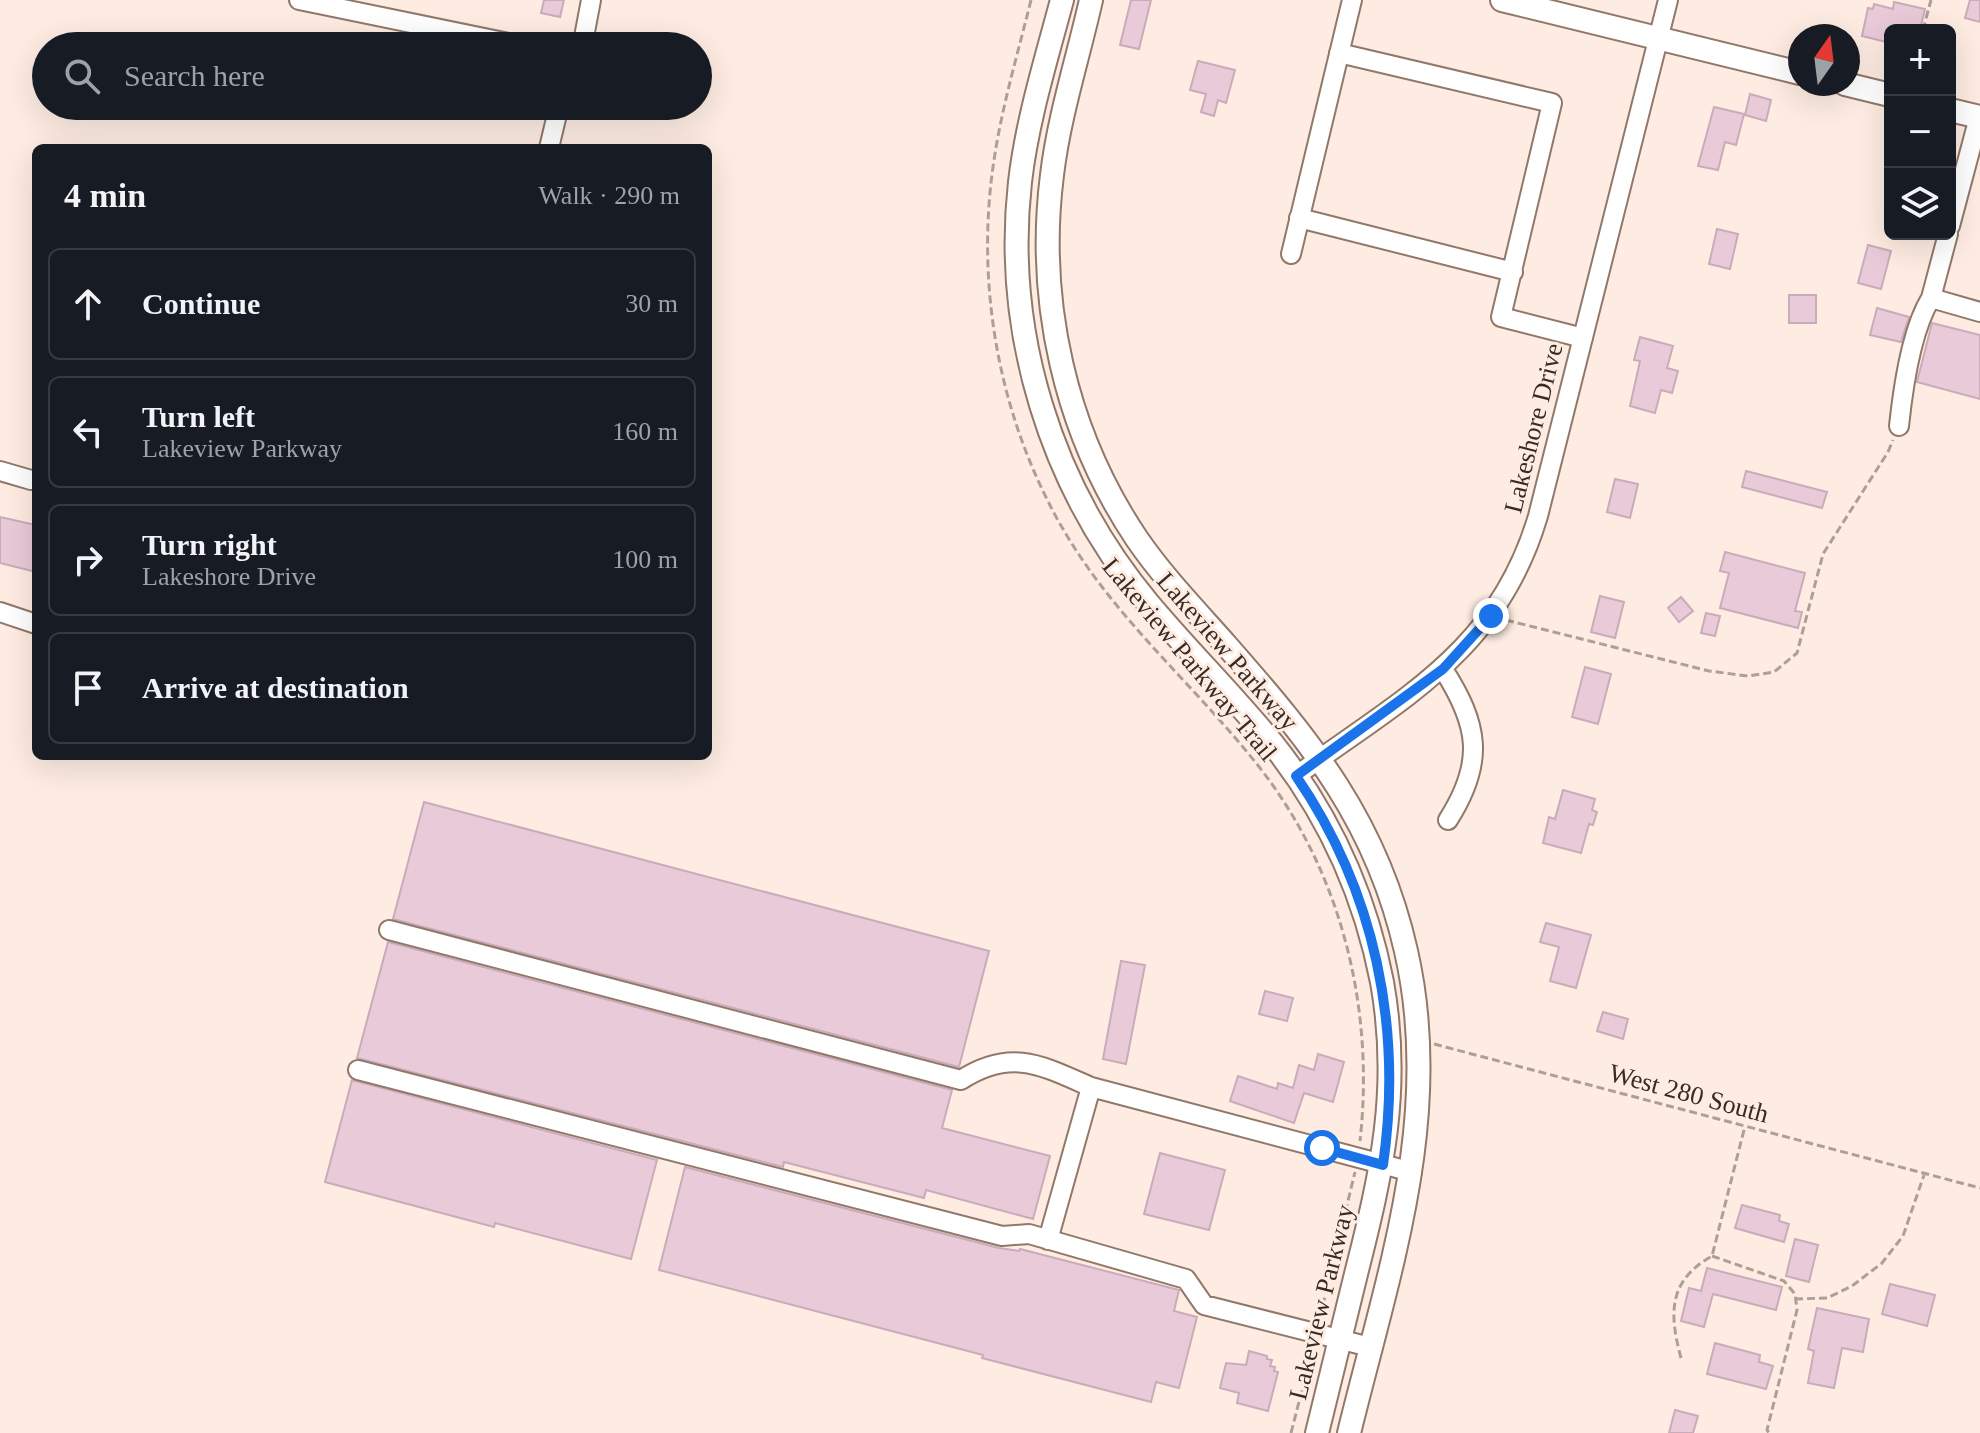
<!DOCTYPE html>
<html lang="en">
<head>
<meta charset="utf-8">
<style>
  body { margin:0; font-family:"Times New Roman",serif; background:#20242c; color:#f1f3f6 }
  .controls { position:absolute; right:24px; top:24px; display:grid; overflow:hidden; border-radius:12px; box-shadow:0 8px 32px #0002 }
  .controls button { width:72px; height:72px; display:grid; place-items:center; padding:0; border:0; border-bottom:2px solid #363941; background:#171b24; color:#f1f3f6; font:40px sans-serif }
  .compass { position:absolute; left:1788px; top:24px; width:72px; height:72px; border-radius:50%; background:#171b24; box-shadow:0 8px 32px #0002; rotate:14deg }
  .stop { position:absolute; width:24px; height:24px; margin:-18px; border:6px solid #1a73e8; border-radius:50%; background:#fff }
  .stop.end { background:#1a73e8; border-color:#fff; box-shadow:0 2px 8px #0008 }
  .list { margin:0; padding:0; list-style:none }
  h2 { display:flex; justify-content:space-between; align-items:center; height:104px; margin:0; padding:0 32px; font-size:34px }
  h2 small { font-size:26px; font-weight:400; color:#9ea1a6 }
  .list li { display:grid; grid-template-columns:52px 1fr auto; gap:24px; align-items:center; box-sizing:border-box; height:112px; margin:0 16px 16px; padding:0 16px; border:2px solid #363941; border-radius:12px }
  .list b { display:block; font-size:30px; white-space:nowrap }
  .list p { margin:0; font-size:26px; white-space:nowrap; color:#9ea1a6 }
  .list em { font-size:26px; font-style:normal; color:#9ea1a6 }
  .icon { flex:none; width:44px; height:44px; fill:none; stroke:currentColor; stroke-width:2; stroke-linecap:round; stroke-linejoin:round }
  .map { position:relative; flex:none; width:1980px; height:1433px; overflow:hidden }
  .search { position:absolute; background:#171b24; box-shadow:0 8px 32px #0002; left:32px; top:32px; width:680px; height:88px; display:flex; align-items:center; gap:20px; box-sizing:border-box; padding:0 28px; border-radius:44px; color:#9ea1a6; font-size:30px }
  .panel { position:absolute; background:#171b24; box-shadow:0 8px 32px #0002; left:32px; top:144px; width:680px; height:616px; border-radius:12px }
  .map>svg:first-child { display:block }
  .building { fill:#e9cad8; stroke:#c9abb9; stroke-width:2 }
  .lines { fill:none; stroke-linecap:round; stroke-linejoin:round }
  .minor-casing { stroke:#917868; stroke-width:22 }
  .major-casing { stroke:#917868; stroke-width:26 }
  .path { stroke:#ae9f96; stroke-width:3; stroke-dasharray:8 4; stroke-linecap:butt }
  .minor { stroke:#fff; stroke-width:18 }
  .major { stroke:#fff; stroke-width:22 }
  .route { stroke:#1a73e8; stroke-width:10 }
  .labels { text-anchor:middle; stroke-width:6; stroke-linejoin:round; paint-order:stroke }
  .street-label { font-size:26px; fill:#372c25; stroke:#feece2 }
</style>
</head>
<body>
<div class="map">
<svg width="1980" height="1433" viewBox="0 0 1980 1433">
  <rect width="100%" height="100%" fill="#feece2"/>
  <path class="building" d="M 544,0 L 564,0 L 560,17 L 541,13 Z
    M 1131,0 L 1151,0 L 1139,49 L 1120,45 Z
    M 1970,0 L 1980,0 L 1980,22 L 1965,18 Z
    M 1894,2 L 1925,9 L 1920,30 L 1890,30 L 1890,43 L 1862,36 L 1868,8 L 1873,9 L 1874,4 L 1893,9 Z
    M 1198,61 L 1235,70 L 1226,103 L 1218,100 L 1214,116 L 1201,112 L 1206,94 L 1190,90 Z
    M 1750,94 L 1771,100 L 1766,121 L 1745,115 Z
    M 1714,107 L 1744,114 L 1736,145 L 1725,142 L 1718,170 L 1698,166 Z
    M 1717,229 L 1738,234 L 1730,269 L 1709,264 Z
    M 1868,245 L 1891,251 L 1881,289 L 1858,283 Z
    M 1789,295 L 1816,295 L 1816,323 L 1789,323 Z
    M 1877,308 L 1909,317 L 1901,342 L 1870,335 Z
    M 1932,323 L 1980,335 L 1980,399 L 1917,382 Z
    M 1640,337 L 1673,346 L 1667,368 L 1678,371 L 1672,393 L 1661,390 L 1655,413 L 1630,406 L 1640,361 L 1634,360 Z
    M 1746,471 L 1827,492 L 1822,508 L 1742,487 Z
    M 1615,479 L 1638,484 L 1630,518 L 1607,512 Z
    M 0,517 L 36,525 L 36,572 L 0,563 Z
    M 1725,552 L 1805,573 L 1795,611 L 1802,612 L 1798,628 L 1720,608 L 1729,573 L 1720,571 Z
    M 1600,596 L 1624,602 L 1615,638 L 1591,632 Z
    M 1681,597 L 1693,611 L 1679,622 L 1668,608 Z
    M 1706,613 L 1720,616 L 1715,636 L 1701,633 Z
    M 1585,667 L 1611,674 L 1598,724 L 1572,717 Z
    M 1563,790 L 1595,799 L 1592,810 L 1597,812 L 1593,825 L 1589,824 L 1581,853 L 1543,843 L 1549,817 L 1555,819 Z
    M 424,802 L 989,951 L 959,1067 L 393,919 Z
    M 1546,923 L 1591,935 L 1576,988 L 1550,981 L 1559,947 L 1540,942 Z
    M 388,942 L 952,1090 L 942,1128 L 1050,1156 L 1033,1219 L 926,1190 L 924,1198 L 784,1162 L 783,1167 L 357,1058 Z
    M 1121,961 L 1145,965 L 1126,1064 L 1103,1059 Z
    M 1265,991 L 1293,998 L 1287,1021 L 1259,1014 Z
    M 1603,1012 L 1628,1019 L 1623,1039 L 1597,1031 Z
    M 1318,1054 L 1344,1062 L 1333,1102 L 1304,1093 L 1294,1123 L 1230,1101 L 1238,1076 L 1277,1089 L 1278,1083 L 1293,1088 L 1299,1065 L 1314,1070 Z
    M 352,1080 L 657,1160 L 631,1259 L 495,1223 L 494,1227 L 325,1182 Z
    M 1160,1153 L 1225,1170 L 1209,1230 L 1144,1214 Z
    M 685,1167 L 999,1248 L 1019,1251 L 1020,1249 L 1179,1290 L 1174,1311 L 1197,1317 L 1179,1388 L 1156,1382 L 1151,1402 L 982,1358 L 983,1355 L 659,1270 Z
    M 1742,1205 L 1780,1215 L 1779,1221 L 1789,1224 L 1784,1242 L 1735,1228 Z
    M 1795,1239 L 1818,1245 L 1809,1282 L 1786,1276 Z
    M 1707,1268 L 1782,1287 L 1776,1310 L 1713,1294 L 1704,1327 L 1681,1321 L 1689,1288 L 1701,1291 Z
    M 1890,1284 L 1935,1295 L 1927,1326 L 1882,1314 Z
    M 1817,1308 L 1869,1319 L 1863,1352 L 1842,1348 L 1834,1388 L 1808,1383 L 1814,1351 L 1808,1349 Z
    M 1715,1343 L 1760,1355 L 1759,1362 L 1773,1366 L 1766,1389 L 1707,1374 Z
    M 1249,1351 L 1267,1356 L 1267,1359 L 1272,1360 L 1270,1366 L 1275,1367 L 1274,1371 L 1278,1372 L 1268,1411 L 1237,1403 L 1239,1393 L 1220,1388 L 1226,1363 L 1246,1365 Z
    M 1675,1410 L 1698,1416 L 1693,1433 L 1669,1433 Z"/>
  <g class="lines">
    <g class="minor-casing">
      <path id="minor" d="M 299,0 L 523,46
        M 576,46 L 584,37 L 591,0
        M 1339,53 L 1552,103 L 1501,317 L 1583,338
        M 549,148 L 559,106
        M 1299,218 L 1513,272
        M 1950,226 L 1979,117
        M 1948,234 L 1931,298 L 1980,312
        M 1291,254 L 1352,0
        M 1899,426 C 1903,388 1911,330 1931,298
        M 0,471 L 31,480
        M 0,612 L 36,624
        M 1443,669 C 1479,725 1485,762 1448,820
        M 1296,776 C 1402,698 1498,652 1538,516 L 1668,0
        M 389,930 L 961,1080 C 1011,1048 1041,1065 1091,1087 L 1412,1172
        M 358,1070 L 1002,1236 L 1029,1234 L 1186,1279 L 1204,1305 L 1370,1347
        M 1048,1240 L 1091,1087"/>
    </g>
    <g class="major-casing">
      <path id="major" d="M 1062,0 C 1046,60 1027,121 1020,182 C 1003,333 1051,487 1148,603 C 1188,651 1233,695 1272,743 C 1328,813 1365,895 1382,982 C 1401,1088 1382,1172 1356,1274 C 1343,1327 1330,1380 1317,1433
        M 1091,0 C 1078,58 1059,116 1052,175 C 1036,301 1065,432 1137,539 C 1163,577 1196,611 1227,646 C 1312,743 1377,822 1406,951 C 1444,1117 1388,1273 1349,1433
        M 1502,0 L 1800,73
        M 1845,84 L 1890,95
        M 1950,110 L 1980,117"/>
    </g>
    <path class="path" d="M 1031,0 C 1018,53 1002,106 994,160 C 977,271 994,389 1043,491 C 1096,604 1181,669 1256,763 C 1341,869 1375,1007 1360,1141
      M 1923,30 L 1931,0
      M 1506,620 L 1709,671 L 1748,676 L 1774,672 L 1797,653 L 1823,554 L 1888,452 L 1893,440
      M 1434,1044 L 1980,1188
      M 1712,1256 L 1784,1281 L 1795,1294 L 1797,1310 L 1767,1430 L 1769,1433
      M 1795,1299 L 1827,1298 L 1852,1286 L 1882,1263 L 1903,1236 L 1924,1175
      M 1320,1317 L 1355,1172
      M 1681,1358 C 1669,1313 1668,1281 1712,1256 L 1745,1126
      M 1291,1433 L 1312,1351"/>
    <use href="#minor" class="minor"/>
    <use href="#major" class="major"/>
  </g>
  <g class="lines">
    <path class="route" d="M 1322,1148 L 1383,1165 C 1403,1027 1375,891 1296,776 L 1443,669 L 1491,616"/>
  </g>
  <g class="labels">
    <g class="street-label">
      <text transform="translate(1533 428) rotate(-76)" y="9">Lakeshore Drive</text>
      <text transform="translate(1228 651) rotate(49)" y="9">Lakeview Parkway</text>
      <text transform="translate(1190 659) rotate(50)" y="9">Lakeview Parkway Trail</text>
      <text transform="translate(1689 1093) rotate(15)" y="9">West 280 South</text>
      <text transform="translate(1321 1302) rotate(-76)" y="9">Lakeview Parkway</text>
    </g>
  </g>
</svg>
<div class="controls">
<button>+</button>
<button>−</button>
<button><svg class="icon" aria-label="layers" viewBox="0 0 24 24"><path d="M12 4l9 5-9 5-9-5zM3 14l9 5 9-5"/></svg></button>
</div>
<svg class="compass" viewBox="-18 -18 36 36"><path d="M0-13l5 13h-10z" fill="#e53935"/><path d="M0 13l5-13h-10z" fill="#9ea1a6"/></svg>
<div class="stop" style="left:1322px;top:1148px"></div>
<div class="stop end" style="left:1491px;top:616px"></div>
<div class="search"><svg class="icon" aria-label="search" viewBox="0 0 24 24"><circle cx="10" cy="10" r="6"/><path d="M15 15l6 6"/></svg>Search here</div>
<section class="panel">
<h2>4 min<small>Walk · 290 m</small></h2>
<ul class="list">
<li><svg class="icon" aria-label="ahead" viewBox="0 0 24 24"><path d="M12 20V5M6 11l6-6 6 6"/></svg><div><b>Continue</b></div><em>30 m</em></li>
<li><svg class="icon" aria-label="left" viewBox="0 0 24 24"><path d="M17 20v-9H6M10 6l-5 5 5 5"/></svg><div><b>Turn left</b><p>Lakeview Parkway</p></div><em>160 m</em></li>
<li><svg class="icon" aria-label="right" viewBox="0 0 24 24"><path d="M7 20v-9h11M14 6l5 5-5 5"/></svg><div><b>Turn right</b><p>Lakeshore Drive</p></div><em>100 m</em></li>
<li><svg class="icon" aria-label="arrive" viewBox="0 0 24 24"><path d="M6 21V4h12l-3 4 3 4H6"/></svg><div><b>Arrive at destination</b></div></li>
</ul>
</section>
</div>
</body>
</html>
